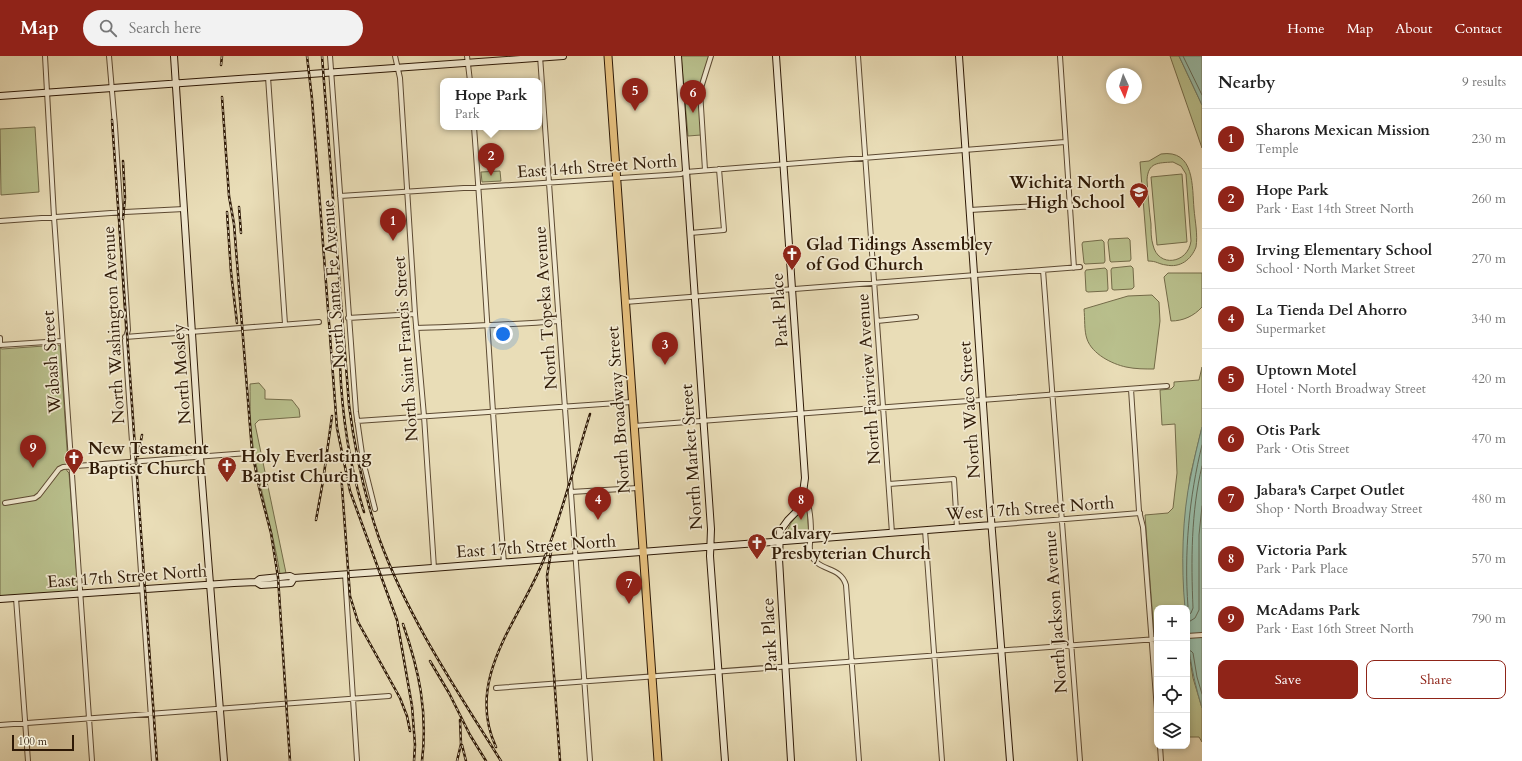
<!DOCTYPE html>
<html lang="en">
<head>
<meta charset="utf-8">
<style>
  body { margin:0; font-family:Cardo,serif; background:#f2f2f2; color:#222 }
  .controls { position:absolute; right:12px; bottom:12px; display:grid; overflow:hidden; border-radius:8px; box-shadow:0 2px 6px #0003 }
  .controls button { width:36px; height:36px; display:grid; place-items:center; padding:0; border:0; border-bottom:1px solid #e0e0e0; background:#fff; color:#222; font:20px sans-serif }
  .compass { position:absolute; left:1106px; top:12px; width:36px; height:36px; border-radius:50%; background:#fff; box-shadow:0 2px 6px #0003; rotate:176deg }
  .scale { position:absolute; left:12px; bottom:10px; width:62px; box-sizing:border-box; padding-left:4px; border:2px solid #2e1906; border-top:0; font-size:11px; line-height:14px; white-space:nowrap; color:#2e1906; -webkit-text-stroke:3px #f1e9d0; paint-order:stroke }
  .you { position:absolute; left:503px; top:278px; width:14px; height:14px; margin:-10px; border:3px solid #fff; border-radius:50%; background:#1a73e8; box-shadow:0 0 0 6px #1a73e833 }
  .badge { display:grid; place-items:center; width:26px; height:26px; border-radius:50%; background:#8f2418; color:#fff; font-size:13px; font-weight:700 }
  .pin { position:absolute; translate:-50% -33px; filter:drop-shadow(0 1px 2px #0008) }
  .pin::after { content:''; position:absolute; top:21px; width:14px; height:12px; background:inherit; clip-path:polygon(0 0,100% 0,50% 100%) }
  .popup { position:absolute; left:440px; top:22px; width:102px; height:52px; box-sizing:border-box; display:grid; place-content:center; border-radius:8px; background:#fff; filter:drop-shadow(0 1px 3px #0005); font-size:13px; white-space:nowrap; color:#767676 }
  .popup b { font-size:15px; color:#222 }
  .popup::after { content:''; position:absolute; left:50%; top:100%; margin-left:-8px; border:8px solid transparent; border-top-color:#fff }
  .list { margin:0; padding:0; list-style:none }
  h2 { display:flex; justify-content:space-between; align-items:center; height:52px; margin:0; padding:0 16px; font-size:17px }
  h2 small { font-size:13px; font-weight:400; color:#767676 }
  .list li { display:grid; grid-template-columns:26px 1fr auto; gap:12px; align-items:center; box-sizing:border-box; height:60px; padding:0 16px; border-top:1px solid #e0e0e0 }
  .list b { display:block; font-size:15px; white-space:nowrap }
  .list p { margin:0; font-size:13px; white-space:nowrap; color:#767676 }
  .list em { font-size:13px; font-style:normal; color:#767676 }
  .actions { display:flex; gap:8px; padding:12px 16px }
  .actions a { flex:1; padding:9px 0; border:1px solid #8f2418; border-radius:8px; text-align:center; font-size:14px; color:#8f2418 }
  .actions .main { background:#8f2418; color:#fff }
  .icon { flex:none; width:22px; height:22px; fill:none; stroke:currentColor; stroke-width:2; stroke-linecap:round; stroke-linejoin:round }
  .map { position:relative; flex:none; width:1202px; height:705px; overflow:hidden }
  header { display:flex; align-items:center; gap:24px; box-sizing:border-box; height:56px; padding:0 20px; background:#8f2418; color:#fff }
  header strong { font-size:19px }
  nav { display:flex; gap:22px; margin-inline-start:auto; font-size:14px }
  .search { width:280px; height:36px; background:#f2f2f2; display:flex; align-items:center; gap:10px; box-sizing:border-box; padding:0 14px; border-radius:22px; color:#767676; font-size:15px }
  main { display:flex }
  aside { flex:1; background:#fff }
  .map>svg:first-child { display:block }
  .green { fill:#b9c08d; stroke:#746c4a; fill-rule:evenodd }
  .water { fill:#99bda9; stroke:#6e7b68 }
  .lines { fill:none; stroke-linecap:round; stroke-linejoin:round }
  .shore { stroke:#646b58; stroke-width:1 }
  .street-casing { stroke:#5d4a32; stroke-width:6 }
  .secondary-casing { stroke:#2e1906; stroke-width:8 }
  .primary-casing { stroke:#2e1906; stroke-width:9 }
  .street { stroke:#f1e9d0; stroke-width:4 }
  .secondary { stroke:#f1e9d0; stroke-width:6 }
  .primary { stroke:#e4be7c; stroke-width:7 }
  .rail-casing { stroke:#2e1906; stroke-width:2.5 }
  .rail { stroke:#f1e9d0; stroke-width:1; stroke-dasharray:3; stroke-linecap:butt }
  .labels { text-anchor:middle; stroke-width:3.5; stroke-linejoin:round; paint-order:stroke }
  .street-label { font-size:17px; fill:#2e1906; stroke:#f1e9d0 }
  .poi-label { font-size:17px; font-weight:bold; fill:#2e1906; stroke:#f1e9d0; text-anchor:start }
</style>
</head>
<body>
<header>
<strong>Map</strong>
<div class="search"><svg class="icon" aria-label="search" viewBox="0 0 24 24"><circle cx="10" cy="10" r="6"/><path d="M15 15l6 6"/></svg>Search here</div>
<nav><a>Home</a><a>Map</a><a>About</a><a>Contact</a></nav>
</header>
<main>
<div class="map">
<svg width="1202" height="705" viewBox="0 0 1202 705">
  <rect width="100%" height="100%" fill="#e9ddb7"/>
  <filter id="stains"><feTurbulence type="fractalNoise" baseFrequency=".005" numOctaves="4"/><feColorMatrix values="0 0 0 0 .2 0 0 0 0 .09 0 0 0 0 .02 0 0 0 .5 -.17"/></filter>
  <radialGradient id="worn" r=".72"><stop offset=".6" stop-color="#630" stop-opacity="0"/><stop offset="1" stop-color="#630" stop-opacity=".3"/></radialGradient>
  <path class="green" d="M 681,0 L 709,0 L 699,35 L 701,79 L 688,80 Z
    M 1170,0 L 1179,0 L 1202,49 L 1202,92 Z
    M 35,71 L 39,136 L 1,139 L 0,73 Z
    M 1161,98 C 1195,93 1192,131 1194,153 C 1195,165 1198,179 1196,191 C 1191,204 1180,212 1166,209 C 1158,208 1157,205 1148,205 L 1140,106 L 1149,105 ZM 1173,106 L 1181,110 L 1186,118 L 1191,185 C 1188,208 1158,212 1153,189 C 1151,183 1151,175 1151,168 C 1149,153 1148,139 1147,124 C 1148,106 1158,107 1173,106 Z
    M 500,115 L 501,125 L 482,126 L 481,116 Z
    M 1182,118 L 1187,186 L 1157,189 L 1151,121 Z
    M 1128,182 L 1130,184 L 1131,203 L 1130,205 L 1111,206 L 1110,205 L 1108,186 L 1109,183 Z
    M 1102,184 L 1104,186 L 1105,205 L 1104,207 L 1085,208 L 1084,207 L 1082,188 L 1083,186 Z
    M 1131,210 L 1133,212 L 1134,231 L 1132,233 L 1114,234 L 1112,233 L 1111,214 L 1112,212 Z
    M 1105,212 L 1107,214 L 1108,233 L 1107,235 L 1088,236 L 1086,235 L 1085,216 L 1086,214 Z
    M 1168,217 L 1202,217 L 1202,251 C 1194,260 1183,265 1171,265 L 1164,221 Z
    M 1152,239 L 1159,246 L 1160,265 L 1154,313 C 1145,313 1135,313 1126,311 C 1112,308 1092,298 1087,283 C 1084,275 1085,262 1084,253 L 1128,240 Z
    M 58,289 L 60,290 L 68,407 L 66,408 L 67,415 L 69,417 L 78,533 L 75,535 L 0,540 L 0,292 L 2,293 Z
    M 1202,311 L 1202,371 L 1190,421 L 1184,478 L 1185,552 L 1157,552 L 1157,580 L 1154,578 L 1145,459 L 1168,457 L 1173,452 L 1177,417 L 1175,368 L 1162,369 L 1160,334 L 1171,333 L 1174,330 L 1174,326 L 1199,324 Z
    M 259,327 L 265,334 L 265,343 L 292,344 L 299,353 L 300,361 L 259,364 L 255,368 L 286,517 L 280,518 C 273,474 259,432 253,389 C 250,369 250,348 250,328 Z
    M 806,448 L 807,450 L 809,481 L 786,482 L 784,481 L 791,467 Z
    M 1187,585 L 1193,622 L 1202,652 L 1202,686 L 1199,681 L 1187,681 Z"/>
  <path class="water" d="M 1179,0 L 1202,0 L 1202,49 Z
    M 1202,371 L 1202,652 C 1191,615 1187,590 1187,552 L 1185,552 C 1181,511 1182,459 1191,419 C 1194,403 1198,387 1202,371 Z"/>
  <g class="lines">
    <path class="shore" d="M 1183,0 L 1202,39
      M 1187,555 L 1188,551 C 1184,496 1189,442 1202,389
      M 1187,560 L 1191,557 L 1193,552 C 1191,505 1191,456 1202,410
      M 1187,567 L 1195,562 L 1199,554 L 1199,479 L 1202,450
      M 1187,594 L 1191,595 L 1193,597 L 1197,621 L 1202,638"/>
    <g class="street-casing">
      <path id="street" d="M 45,0 L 54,161 L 92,705
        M 109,0 L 115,70 L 128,274 L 125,284 L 154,705
        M 330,0 L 356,356 L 363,405 L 375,453
        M 395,0 L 400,22 L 415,258 L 424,360 L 434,512
        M 467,0 L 470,25
        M 540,0 L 590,705
        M 858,0 L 892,477
        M 1060,0 L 1074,212
        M 268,21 L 285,268
        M 474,71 C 485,216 492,362 504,507
        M 705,114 L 700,35 L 711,0
        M 340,140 L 667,119 L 681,118 L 686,116 L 1065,86
        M 970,154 L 1070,148
        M 0,165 L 125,156 L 184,153
        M 690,177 L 724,174 L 719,113
        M 1043,214 L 1080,705
        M 625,246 L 1080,211
        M 348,262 L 415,258
        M 877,265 L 916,261
        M 416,272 C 464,270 511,269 559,265
        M 125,281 L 319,266
        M 0,282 L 0,289 L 62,285
        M 1131,333 L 1139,455 L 1143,471 L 1157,654
        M 357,365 L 632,346
        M 634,370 L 1167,330
        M 889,428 L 954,423 L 957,472
        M 803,435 C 810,447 811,463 811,477 C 811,485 808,491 811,498 C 817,516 840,509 846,529 L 859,705
        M 571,436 L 638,432
        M 5,447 L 35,442 L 39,439 L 59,413 L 63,411 L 248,397
        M 992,469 L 1140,457
        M 925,474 L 942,705
        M 345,518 L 357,705
        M 16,542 L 28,705
        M 1187,580 L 1202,579
        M 496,632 L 1157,583
        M 0,669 L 389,640
        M 1160,690 L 1161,705"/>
    </g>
    <g class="secondary-casing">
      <path id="secondary" d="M 174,0 L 200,401 L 224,705
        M 678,0 L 711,473 L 710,500 L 725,705
        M 776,0 L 805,422 L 802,444 L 799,453 L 788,464 L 780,475 L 779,503 L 791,705
        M 959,0 L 990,450 L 1010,705
        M 0,40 L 563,0
        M 256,526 L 260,523 L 290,520 L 294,522 L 393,515 L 992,469
        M 0,543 L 234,527 L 256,526 L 261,529 L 291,527 L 294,522"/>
    </g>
    <g class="primary-casing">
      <path id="primary" d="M 608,0 L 658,705"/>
    </g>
    <use href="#street" class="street"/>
    <use href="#secondary" class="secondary"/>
    <use href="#primary" class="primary"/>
    <g class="rail-casing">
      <path id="rail" d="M 307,0 L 312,43 L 337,372 L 350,435 L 397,564 L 412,650 L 415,689 L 414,705
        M 322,0 L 349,349 C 355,395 364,439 379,482 C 408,562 456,633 501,705
        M 221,9 L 222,0
        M 222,41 L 229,140 L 234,168 L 252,395 L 259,431 L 271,477 L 278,521 L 290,705
        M 112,64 L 157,705
        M 239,151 L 241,177
        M 227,156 L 231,216 L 237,267
        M 123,163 L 125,142 L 123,105
        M 340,309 C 342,359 349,408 364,456
        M 138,400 L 142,379
        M 341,417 L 350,540 L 358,566 L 400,642 L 407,660 L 410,675
        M 316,464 L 323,425 L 332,360
        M 551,496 L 547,520 L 560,705
        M 403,568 C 419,614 428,656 422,705
        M 430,605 L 449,637 L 470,679 L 486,705
        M 462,689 L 466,705
        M 496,691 C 464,623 520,564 544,503 C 563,456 575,406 590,358
        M 457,705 L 461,688 L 460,664"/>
    </g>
    <use href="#rail" class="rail"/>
  </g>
  <defs>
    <g id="school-pin" transform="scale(1)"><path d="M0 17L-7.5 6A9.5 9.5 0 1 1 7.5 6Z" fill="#8f2418" stroke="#f1e9d0"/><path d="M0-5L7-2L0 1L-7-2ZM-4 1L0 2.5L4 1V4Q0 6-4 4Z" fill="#fff"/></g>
    <g id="church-pin" transform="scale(1)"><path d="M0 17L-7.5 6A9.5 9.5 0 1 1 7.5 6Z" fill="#8f2418" stroke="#f1e9d0"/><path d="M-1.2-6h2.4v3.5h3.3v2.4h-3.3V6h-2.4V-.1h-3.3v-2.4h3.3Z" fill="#fff"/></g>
  </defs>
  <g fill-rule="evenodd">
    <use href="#school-pin" x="1139" y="136"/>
    <use href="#church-pin" x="792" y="198"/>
    <use href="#church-pin" x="74" y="402"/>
    <use href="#church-pin" x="227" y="410"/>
    <use href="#church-pin" x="757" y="487"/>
  </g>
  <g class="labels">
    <g class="street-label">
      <text transform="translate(597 110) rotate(-4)" y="6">East 14th Street North</text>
      <text transform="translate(333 228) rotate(-94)" y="6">North Santa Fe Avenue</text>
      <text transform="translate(545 252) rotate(-94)" y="6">North Topeka Avenue</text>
      <text transform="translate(779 254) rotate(-94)" y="6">Park Place</text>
      <text transform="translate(113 269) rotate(-93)" y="6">North Washington Avenue</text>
      <text transform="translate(405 293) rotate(-94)" y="6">North Saint Francis Street</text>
      <text transform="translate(51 306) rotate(-94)" y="6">Wabash Street</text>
      <text transform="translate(181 318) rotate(-94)" y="6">North Mosley</text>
      <text transform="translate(868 323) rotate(-94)" y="6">North Fairview Avenue</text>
      <text transform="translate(618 354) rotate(-94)" y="6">North Broadway Street</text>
      <text transform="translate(969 354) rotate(-94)" y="6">North Waco Street</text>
      <text transform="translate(691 401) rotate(-94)" y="6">North Market Street</text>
      <text transform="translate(1030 452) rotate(-4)" y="6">West 17th Street North</text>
      <text transform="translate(536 490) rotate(-4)" y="6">East 17th Street North</text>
      <text transform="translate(127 520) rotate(-4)" y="6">East 17th Street North</text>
      <text transform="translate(1055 556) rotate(-94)" y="6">North Jackson Avenue</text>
      <text transform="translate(769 579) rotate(-93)" y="6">Park Place</text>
    </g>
    <g class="poi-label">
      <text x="1125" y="132" text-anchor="end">Wichita North<tspan x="1125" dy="20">High School</tspan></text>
      <text x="806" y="194">Glad Tidings Assembley<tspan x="806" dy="20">of God Church</tspan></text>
      <text x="88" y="398">New Testament<tspan x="88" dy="20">Baptist Church</tspan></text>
      <text x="241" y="406">Holy Everlasting<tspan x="241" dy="20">Baptist Church</tspan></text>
      <text x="771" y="483">Calvary<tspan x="771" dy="20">Presbyterian Church</tspan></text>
    </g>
  </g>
  <rect width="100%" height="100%" filter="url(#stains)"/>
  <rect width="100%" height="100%" fill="url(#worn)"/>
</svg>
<div class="controls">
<button>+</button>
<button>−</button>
<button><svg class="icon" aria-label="locate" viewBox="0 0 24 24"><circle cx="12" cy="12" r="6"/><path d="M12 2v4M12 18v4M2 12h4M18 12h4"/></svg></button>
<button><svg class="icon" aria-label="layers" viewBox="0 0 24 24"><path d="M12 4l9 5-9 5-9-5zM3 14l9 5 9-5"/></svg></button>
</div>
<svg class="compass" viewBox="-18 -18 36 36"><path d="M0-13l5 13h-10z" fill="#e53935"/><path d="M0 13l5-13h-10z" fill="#767676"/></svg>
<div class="scale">100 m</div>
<div class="you"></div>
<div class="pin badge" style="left:393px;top:185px">1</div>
<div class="pin badge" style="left:491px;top:120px">2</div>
<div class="popup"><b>Hope Park</b>Park</div>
<div class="pin badge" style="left:665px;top:309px">3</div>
<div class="pin badge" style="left:598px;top:464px">4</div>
<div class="pin badge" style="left:635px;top:55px">5</div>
<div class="pin badge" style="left:693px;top:57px">6</div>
<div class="pin badge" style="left:629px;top:548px">7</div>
<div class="pin badge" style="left:801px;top:464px">8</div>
<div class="pin badge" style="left:33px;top:412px">9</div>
</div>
<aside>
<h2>Nearby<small>9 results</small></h2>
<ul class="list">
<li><span class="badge">1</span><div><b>Sharons Mexican Mission</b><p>Temple</p></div><em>230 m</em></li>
<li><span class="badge">2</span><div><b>Hope Park</b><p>Park · East 14th Street North</p></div><em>260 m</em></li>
<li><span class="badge">3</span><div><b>Irving Elementary School</b><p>School · North Market Street</p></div><em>270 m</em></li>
<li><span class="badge">4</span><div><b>La Tienda Del Ahorro</b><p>Supermarket</p></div><em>340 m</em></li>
<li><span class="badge">5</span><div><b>Uptown Motel</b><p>Hotel · North Broadway Street</p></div><em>420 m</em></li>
<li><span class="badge">6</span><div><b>Otis Park</b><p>Park · Otis Street</p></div><em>470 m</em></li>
<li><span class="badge">7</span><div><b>Jabara's Carpet Outlet</b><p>Shop · North Broadway Street</p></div><em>480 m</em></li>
<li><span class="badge">8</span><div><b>Victoria Park</b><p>Park · Park Place</p></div><em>570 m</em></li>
<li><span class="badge">9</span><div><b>McAdams Park</b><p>Park · East 16th Street North</p></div><em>790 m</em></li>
</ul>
<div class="actions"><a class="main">Save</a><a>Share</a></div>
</aside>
</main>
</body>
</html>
